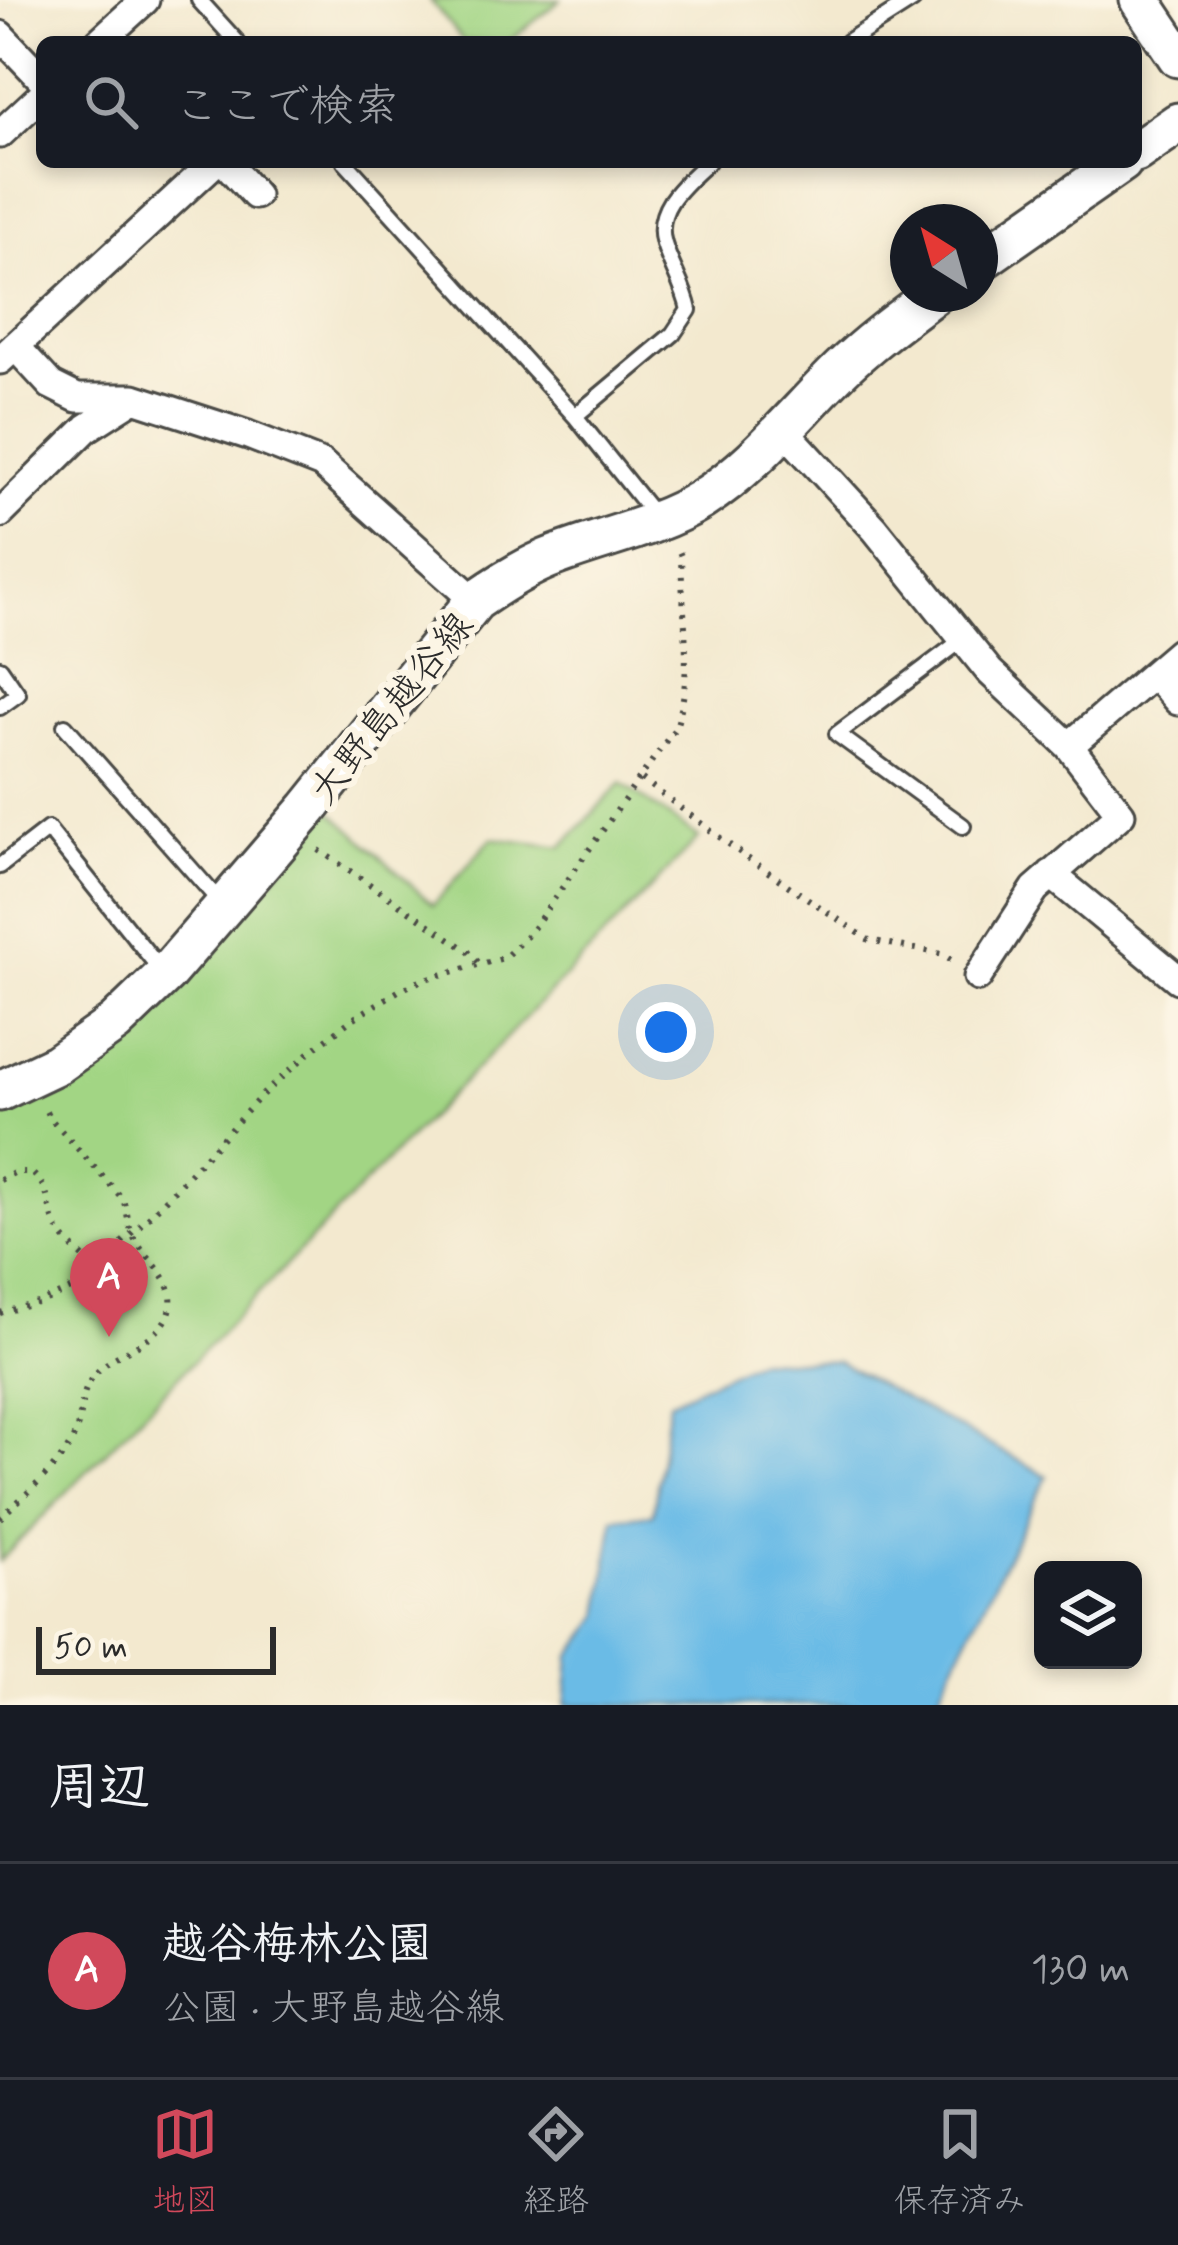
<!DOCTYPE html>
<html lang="ja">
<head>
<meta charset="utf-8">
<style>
  body { margin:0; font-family:Mynerve,"Klee One",sans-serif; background:#242831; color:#f1f3f6 }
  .controls { position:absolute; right:36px; bottom:36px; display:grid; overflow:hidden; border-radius:18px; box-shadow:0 6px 18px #0003 }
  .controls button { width:108px; height:108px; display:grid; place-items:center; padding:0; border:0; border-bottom:3px solid #363941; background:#171b24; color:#f1f3f6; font:60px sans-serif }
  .compass { position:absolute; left:890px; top:204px; width:108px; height:108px; border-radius:50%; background:#171b24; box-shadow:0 6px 18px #0003; rotate:323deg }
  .scale { position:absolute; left:36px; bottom:30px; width:240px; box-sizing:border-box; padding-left:12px; border:6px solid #2b2b2b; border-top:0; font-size:33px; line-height:42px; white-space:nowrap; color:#2b2b2b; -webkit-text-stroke:9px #fcf5e5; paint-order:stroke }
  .you { position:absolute; left:666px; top:1032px; width:42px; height:42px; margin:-30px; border:9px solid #fff; border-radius:50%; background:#1a73e8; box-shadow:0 0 0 18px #1a73e833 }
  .badge { display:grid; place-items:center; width:78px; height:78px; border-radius:50%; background:#d1495b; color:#fff; font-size:39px; font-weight:700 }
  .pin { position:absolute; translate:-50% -99px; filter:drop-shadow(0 3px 6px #0008) }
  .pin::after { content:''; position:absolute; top:63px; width:42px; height:36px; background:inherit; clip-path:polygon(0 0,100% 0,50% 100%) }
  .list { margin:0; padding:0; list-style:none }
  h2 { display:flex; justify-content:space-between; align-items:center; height:156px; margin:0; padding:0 48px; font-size:51px }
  h2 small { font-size:39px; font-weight:400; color:#9ea1a6 }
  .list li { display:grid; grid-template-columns:78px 1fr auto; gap:36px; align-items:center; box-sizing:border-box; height:216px; padding:0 48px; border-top:3px solid #363941 }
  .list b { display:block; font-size:45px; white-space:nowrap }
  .list p { margin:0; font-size:39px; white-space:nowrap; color:#9ea1a6 }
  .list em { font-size:39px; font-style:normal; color:#9ea1a6 }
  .icon { flex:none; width:66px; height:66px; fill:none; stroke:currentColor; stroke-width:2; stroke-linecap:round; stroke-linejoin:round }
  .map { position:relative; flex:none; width:1178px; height:1705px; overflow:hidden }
  .search { position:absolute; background:#171b24; box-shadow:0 6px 18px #0003; left:36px; right:36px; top:36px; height:132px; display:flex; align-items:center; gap:30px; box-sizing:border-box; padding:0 42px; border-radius:18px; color:#9ea1a6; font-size:45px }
  .sheet { height:372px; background:#171b24 }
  nav { display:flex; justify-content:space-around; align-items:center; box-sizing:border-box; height:168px; border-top:3px solid #363941; background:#171b24; font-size:33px; color:#9ea1a6 }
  nav a { display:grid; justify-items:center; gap:6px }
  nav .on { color:#d1495b }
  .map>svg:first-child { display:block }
  .green { fill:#a2d584; stroke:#668058; stroke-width:3 }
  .water { fill:#6bbbe6; stroke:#4b7388; stroke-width:3 }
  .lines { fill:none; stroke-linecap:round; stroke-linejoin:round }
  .lane-casing { stroke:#494844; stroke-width:20 }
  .street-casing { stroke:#494844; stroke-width:33 }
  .secondary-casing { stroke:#494844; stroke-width:45 }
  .path { stroke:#494844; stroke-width:6; stroke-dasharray:3 9; stroke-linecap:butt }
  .lane { stroke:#fff; stroke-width:14 }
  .street { stroke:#fff; stroke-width:27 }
  .secondary { stroke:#fff; stroke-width:39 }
  .labels { text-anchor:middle; stroke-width:12; stroke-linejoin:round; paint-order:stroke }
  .street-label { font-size:39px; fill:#2b2b2b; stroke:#fcf5e5 }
</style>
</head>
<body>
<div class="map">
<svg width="1178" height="1705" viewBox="0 0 1178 1705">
  <rect width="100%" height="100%" fill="#fcf5e5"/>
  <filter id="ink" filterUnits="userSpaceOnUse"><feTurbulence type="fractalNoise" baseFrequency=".00833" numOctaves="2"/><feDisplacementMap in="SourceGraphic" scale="24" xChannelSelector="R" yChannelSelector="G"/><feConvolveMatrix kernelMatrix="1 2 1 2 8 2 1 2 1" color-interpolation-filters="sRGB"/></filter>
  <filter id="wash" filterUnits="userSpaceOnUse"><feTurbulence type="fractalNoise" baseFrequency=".004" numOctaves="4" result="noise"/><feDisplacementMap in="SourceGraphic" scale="48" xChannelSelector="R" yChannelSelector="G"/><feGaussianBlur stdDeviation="2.7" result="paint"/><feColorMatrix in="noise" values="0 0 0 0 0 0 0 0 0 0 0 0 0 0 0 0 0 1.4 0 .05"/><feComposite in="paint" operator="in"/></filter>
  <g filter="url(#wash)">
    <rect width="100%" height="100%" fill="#f3e9cf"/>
    <path class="green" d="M 430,0 L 561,0 L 508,42 L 464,42 Z
      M 621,783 L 699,838 L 0,1561 L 0,1112 L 95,1066 L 229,931 L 330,810 L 433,905 L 492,838 L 562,847 Z"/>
    <path class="water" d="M 758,1359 L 838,1362 L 1047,1476 L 934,1705 L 566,1705 L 570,1657 L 600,1616 L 614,1518 L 653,1514 L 669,1402 Z"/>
  </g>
  <g filter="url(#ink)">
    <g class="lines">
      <g class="lane-casing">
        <path id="lane" d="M 199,0 L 237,42
          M 847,42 L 913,0
          M 345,162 L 575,416 L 654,515
          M 575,416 L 673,334 L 689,310 C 684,286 671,267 664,244 C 653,209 684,184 708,162
          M 962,640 L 837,734 L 963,826
          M 0,668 L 18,694 L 0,707
          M 65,726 L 221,903
          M 0,866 L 48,829 L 164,974"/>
      </g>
      <g class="street-casing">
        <path id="street" d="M 0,35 L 42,79
          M 99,42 L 145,0
          M 0,134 L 42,95
          M 225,162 L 255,195
          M 15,346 L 51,385 L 77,398 L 134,398
          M 0,360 L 215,162
          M 784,430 L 875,529 L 989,671 L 1069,746 L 1121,814 L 1035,889 L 978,977
          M 0,514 L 87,428 L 134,398 L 248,435 L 322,464 L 475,601
          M 1155,675 L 1178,701
          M 1069,746 L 1178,653
          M 1051,874 L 1178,979"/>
      </g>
      <g class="secondary-casing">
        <path id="secondary" d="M 1140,0 L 1178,57
          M 1136,152 L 1178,123
          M 980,261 L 1122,162
          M 0,1091 L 57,1064 L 115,1023 L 165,975 L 308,809 L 475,601 C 498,585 521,570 547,559 C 598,538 653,529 701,500 C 756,465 795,414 841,369 C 870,341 902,318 934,294"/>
      </g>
      <path class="path" d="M 642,779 L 746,857 L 869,940 L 942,954 L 955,962
        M 319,850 L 467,950 L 479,963
        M 0,1180 L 16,1172 L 31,1172 C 52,1191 45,1201 55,1224 C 63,1241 82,1255 95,1268
        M 0,1313 L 41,1302 L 69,1290 L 95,1268 L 154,1212 L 263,1094 L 310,1052 L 351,1020 L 400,990 L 425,979 L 504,958 L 530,933 L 676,727 C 694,675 682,611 681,556 L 678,549
        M 0,1518 C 23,1496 64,1464 75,1434 C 83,1413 79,1391 96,1373 C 116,1349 166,1342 171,1306 C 175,1274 142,1259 132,1233 C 127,1221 128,1210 122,1198 L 49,1117 L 44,1107"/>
      <use href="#lane" class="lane"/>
      <use href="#street" class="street"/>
      <use href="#secondary" class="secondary"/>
    </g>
  </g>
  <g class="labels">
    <g class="street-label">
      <text transform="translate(390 707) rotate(-51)" y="14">大野島越谷線</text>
    </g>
  </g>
</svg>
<div class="controls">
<button><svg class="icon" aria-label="layers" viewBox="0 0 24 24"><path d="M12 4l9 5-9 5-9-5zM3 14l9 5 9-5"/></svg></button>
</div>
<svg class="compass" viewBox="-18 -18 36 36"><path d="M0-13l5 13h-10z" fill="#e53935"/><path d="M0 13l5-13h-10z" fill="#9ea1a6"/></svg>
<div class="scale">50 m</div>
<div class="you"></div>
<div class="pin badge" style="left:109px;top:1337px">A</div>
<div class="search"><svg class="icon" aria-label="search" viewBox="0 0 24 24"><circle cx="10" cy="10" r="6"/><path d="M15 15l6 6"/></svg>ここで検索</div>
</div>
<section class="sheet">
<h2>周辺<small></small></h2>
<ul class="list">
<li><span class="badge">A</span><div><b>越谷梅林公園</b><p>公園 · 大野島越谷線</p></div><em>130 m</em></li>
</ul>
</section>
<nav>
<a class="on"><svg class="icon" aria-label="map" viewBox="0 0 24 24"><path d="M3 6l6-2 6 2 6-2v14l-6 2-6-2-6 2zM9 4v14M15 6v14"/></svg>地図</a>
<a><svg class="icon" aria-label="directions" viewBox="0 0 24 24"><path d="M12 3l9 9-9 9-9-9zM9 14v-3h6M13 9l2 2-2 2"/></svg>経路</a>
<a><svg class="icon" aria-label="saved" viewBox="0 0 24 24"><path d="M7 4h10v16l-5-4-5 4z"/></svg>保存済み</a>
</nav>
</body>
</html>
